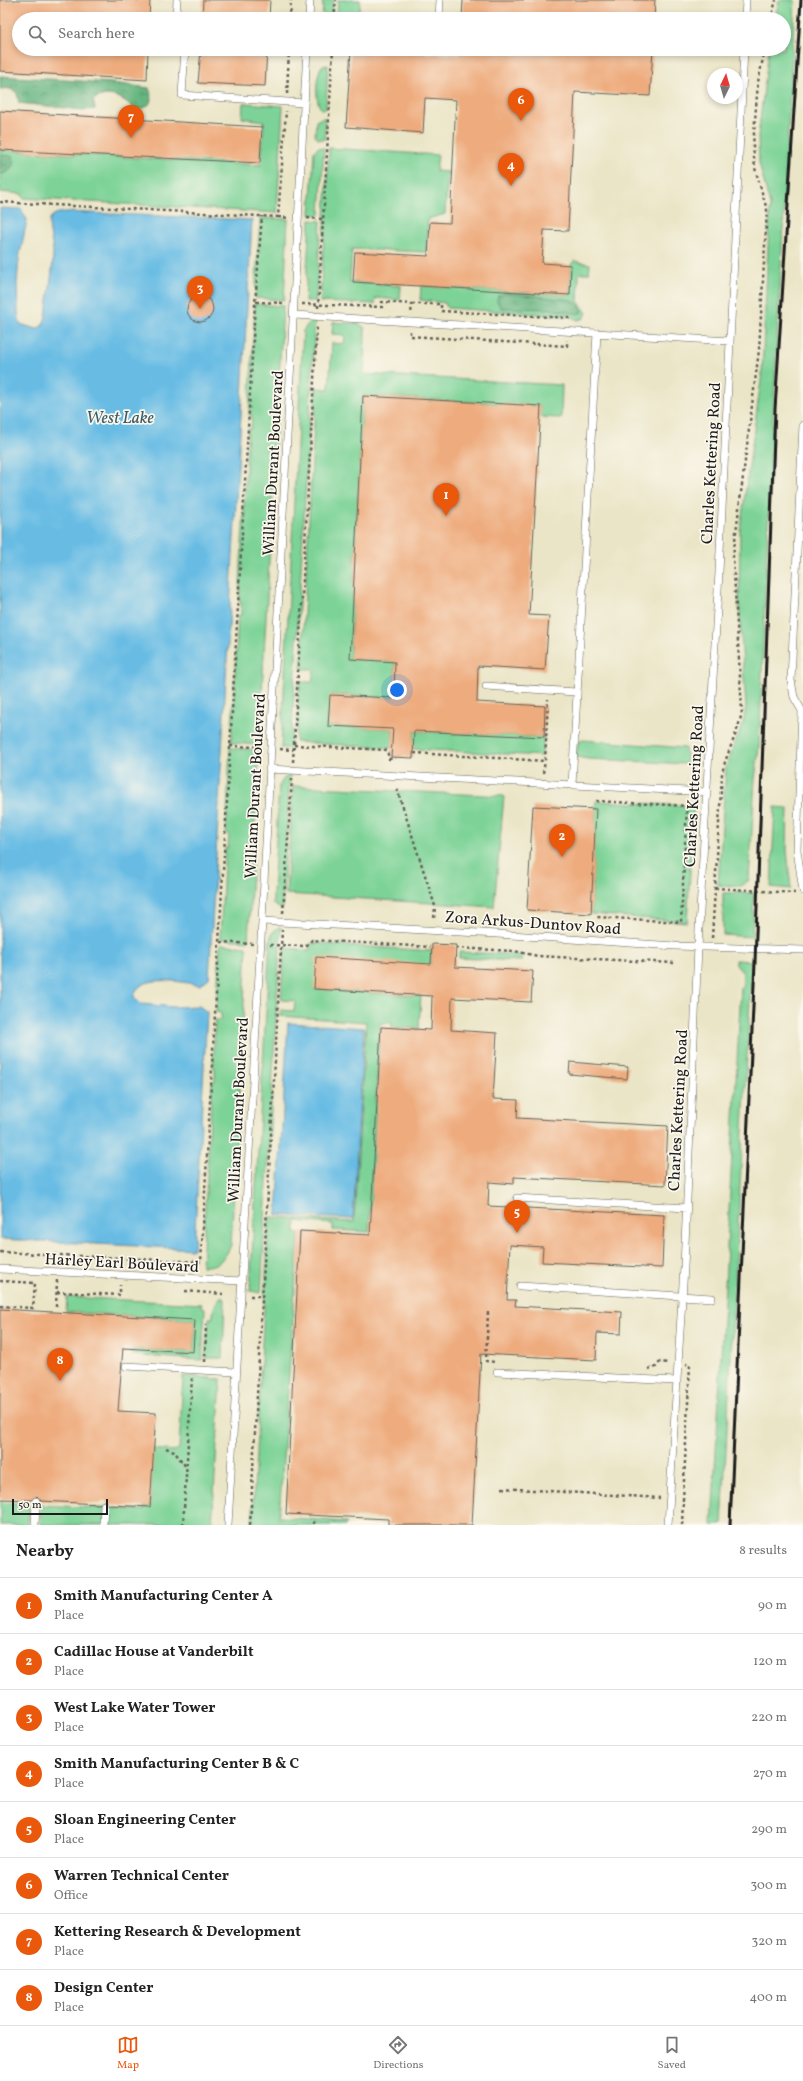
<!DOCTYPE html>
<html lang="en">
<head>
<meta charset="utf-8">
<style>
  body { margin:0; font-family:Vollkorn,serif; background:#f2f2f2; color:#222 }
  .compass { position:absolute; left:707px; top:68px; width:36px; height:36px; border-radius:50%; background:#fff; box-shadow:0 2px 6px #0003; rotate:5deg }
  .scale { position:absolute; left:12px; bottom:10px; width:96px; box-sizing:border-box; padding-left:4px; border:2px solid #1c1c1c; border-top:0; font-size:11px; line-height:14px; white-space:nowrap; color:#1c1c1c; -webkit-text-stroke:3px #fbf7ec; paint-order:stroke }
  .you { position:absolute; left:397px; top:690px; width:14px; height:14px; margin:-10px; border:3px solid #fff; border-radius:50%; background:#1a73e8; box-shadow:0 0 0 6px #1a73e833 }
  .badge { display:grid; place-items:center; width:26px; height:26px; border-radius:50%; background:#ea580c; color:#fff; font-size:13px; font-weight:700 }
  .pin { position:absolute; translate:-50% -33px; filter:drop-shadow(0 1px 2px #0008) }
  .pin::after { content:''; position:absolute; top:21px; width:14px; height:12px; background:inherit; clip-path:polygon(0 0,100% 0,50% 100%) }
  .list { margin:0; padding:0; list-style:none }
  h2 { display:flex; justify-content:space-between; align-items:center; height:52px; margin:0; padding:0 16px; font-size:17px }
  h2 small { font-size:13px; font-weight:400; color:#767676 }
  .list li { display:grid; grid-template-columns:26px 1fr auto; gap:12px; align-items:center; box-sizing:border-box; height:56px; padding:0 16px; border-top:1px solid #e0e0e0 }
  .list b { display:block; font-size:15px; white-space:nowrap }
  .list p { margin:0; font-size:13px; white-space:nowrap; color:#767676 }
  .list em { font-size:13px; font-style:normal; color:#767676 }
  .icon { flex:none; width:22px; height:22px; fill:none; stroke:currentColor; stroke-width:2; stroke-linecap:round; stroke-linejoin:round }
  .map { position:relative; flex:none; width:803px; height:1525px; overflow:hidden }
  .search { position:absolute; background:#fff; box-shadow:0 2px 6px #0003; left:12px; right:12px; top:12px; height:44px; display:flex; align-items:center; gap:10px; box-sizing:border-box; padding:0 14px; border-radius:22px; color:#767676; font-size:15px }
  .sheet { height:500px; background:#fff }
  nav { display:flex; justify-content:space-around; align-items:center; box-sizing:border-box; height:56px; border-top:1px solid #e0e0e0; background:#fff; font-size:11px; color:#767676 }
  nav a { display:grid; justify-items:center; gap:2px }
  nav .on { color:#ea580c }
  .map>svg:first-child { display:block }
  .green { fill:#7dd397; stroke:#4c785a }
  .forest { fill:url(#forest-crowns); stroke:#41684e }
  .water { fill:#67bce4; stroke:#426c80 }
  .building { fill:#eeac7e }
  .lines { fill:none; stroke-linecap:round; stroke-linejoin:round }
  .lane-casing { stroke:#646258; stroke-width:8 }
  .path { stroke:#646258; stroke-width:2.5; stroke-dasharray:3 3; stroke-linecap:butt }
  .lane { stroke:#fff; stroke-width:7 }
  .rail { stroke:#1c1c1c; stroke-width:3 }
  .labels { text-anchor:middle; stroke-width:3.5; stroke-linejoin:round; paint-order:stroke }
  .street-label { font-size:16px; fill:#1c1c1c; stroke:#fbf7ec }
  .water-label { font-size:17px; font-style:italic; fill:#3a5c6c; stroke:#fbf7ec }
</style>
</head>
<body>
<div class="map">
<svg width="803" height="1525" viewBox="0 0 803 1525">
  <defs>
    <pattern id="forest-crowns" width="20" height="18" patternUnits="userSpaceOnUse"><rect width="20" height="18" fill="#66b580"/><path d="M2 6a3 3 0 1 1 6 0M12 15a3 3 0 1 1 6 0" fill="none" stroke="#539268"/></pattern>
  </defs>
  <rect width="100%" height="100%" fill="#fbf7ec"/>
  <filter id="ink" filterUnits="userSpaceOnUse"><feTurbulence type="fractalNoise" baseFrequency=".025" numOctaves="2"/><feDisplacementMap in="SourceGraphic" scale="8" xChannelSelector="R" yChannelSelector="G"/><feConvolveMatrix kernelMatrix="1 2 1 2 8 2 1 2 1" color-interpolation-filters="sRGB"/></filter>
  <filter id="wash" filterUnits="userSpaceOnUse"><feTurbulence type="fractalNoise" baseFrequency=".012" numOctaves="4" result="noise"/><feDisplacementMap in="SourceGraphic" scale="16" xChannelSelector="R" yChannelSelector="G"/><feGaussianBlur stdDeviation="0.9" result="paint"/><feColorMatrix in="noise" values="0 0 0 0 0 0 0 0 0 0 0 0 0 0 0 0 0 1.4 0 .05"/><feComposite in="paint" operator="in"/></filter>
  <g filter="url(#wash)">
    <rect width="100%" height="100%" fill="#ebe5c7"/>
    <path class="green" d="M 323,0 L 333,0 L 332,19 L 322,19 Z
      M 338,0 L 360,0 L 359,19 L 337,19 Z
      M 779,0 L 795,0 L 770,476 L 759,748 L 755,779 L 749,880 L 741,886 L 718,885 L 726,767 L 743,723 L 746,707 L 739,608 L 740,530 L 762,373 L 770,205 L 759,163 L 758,136 L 769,49 L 784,49 L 784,19 L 775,19 Z
      M 328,65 L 326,109 L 322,109 C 314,105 316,72 322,66 Z
      M 243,103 L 283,106 L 277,213 L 23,198 L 22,194 L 0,192 L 0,150 L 261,165 L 264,121 L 242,118 Z
      M 322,118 L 325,118 L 325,139 L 318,139 L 315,135 L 316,121 Z
      M 319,147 L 324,148 L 320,215 L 310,215 L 314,151 Z
      M 329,148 L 438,155 L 436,171 L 448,172 L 445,214 L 428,219 L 426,252 L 352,249 L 350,282 L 401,286 L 400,300 L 376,298 L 375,304 L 320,302 Z
      M 260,218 L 288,219 L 284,300 L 255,298 Z
      M 310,220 L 321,221 L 316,301 L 305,301 Z
      M 574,261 L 590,264 L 589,273 L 579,273 L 578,301 L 587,313 L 584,318 L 578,320 L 569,316 L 447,308 L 445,303 L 420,300 L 421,286 L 570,295 L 571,265 Z
      M 255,304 L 283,306 L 259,745 L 231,743 L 238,616 L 241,615 L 241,602 L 239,602 L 248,429 L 251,429 L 252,415 L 249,415 Z
      M 315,321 L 291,748 L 281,748 L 303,331 L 308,324 Z
      M 333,322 L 359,324 L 365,328 L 364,374 L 562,385 L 561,418 L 540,417 L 541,406 L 363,396 L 350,659 L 395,662 L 394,698 L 331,695 L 328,726 L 393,729 L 392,748 L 296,742 L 299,682 L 312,682 L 314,669 L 301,669 L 316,388 L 329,389 L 332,343 L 344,344 L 345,335 L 332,334 Z
      M 414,731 L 544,737 L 542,756 L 413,749 Z
      M 583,740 L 685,748 L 687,764 L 588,759 L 576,757 L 578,742 Z
      M 230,748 L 259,750 L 248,941 L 220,939 L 225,848 L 228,848 L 229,834 L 226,834 Z
      M 290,775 L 282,910 L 273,904 L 273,894 L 279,786 L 284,778 Z
      M 293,786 L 504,796 L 494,907 L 286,894 Z
      M 596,801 L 694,806 L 687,922 L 591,914 Z
      M 775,807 L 788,808 L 787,850 L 791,889 L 771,887 Z
      M 723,893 L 754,893 L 752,937 L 723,935 Z
      M 279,927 L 281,927 L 261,1293 L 250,1291 L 270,941 L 272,933 Z
      M 311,943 L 432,951 L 431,964 L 314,989 L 421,996 L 419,1029 L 392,1027 L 392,1023 L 380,1023 L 369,1232 L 333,1230 L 333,1224 L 296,1221 L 295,1232 L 299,1233 L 279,1517 L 346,1522 L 346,1525 L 252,1525 L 269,1217 L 354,1222 L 366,1022 L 280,1016 L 281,1010 L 294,1011 L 295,1001 L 281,1000 L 284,948 L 310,950 Z
      M 220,944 L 247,947 L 231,1245 C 225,1259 218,1267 202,1266 L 212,1082 L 215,1081 L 215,1068 L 213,1067 L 215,1020 L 221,1020 L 221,1013 L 216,1012 Z
      M 459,952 L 522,955 L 522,961 L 459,958 Z
      M 736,960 L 752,961 L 722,1525 L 712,1525 L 741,988 L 743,987 L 743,973 L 736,965 Z
      M 222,1296 L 225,1300 L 223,1358 L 205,1358 L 209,1318 L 213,1318 C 213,1309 215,1301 222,1296 Z
      M 67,1297 L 202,1304 L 201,1307 L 205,1308 L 202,1360 L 132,1355 L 133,1349 L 193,1352 L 195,1320 L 66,1312 Z
      M 183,1376 L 221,1379 L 212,1525 L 40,1525 L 41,1505 L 144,1510 L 144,1507 L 150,1507 L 153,1449 L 174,1451 L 179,1449 Z
      M 0,1502 L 29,1504 L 28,1525 L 0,1525 Z"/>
    <path class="forest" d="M 0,76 L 112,83 L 149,88 C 154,102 150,109 134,109 C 124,97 107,90 93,100 L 95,109 L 83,110 L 19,103 L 17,93 C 11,88 8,88 0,89 Z
      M 0,155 L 13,156 L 14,164 L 9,171 L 0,175 Z
      M 506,293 L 572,300 L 579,305 L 582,312 L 578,314 L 550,309 L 501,308 L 497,301 L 498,296 Z"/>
    <path class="water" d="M 0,208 L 21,209 L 27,220 L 19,258 L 17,283 L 18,314 L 20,324 L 37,329 L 43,325 L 46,317 C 48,295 53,274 53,252 C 53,243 47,226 50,219 C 53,213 60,213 66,212 L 252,220 L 209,978 L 200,985 C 182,982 136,972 134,998 L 141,1004 L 174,1007 L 199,1006 L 207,1012 L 194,1249 L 0,1239 Z
      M 288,1023 L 364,1028 L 353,1219 L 277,1215 Z"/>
    <g id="blocks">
      <path class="building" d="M 0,0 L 150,0 L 149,19 L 19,19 L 19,49 L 148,49 L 147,80 L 0,71 Z
        M 203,0 L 270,0 L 269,19 L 202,19 Z
        M 463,0 L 655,0 L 654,19 L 462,19 Z
        M 201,49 L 267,49 L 265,86 L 198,83 Z
        M 351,49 L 460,55 L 460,49 L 653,49 L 650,96 L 575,92 L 568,231 L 544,230 L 542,263 L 571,265 L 570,295 L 353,282 L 355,252 L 428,256 L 430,222 L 450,223 L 456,100 L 425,98 L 423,133 L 346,127 Z
        M 0,111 L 262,127 L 260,163 L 0,150 Z
        M187 309a13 13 0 1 1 26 0a13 13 0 1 1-26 0Z
        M 363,396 L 541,406 L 529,615 L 549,616 L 545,670 L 478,666 L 477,702 L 545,706 L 544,737 L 414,731 L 413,758 L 391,757 L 393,729 L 328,726 L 330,695 L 394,698 L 395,662 L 350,659 Z
        M 533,806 L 596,809 L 591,914 L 527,910 Z
        M 432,944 L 456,945 L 455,967 L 533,971 L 531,1002 L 452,998 L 451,1030 L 497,1033 L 493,1099 L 518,1100 L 517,1118 L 668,1126 L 665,1185 L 514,1177 L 514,1184 L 489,1182 L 488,1206 L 664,1215 L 662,1268 L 542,1262 L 543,1247 L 510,1245 L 507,1300 L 516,1300 L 515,1306 L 622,1312 L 621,1334 L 597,1333 L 596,1360 L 481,1354 L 472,1525 L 388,1525 L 388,1519 L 286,1514 L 300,1231 L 370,1235 L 381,1027 L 431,1030 L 432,996 L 314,989 L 316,957 L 431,964 Z
        M 570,1062 L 628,1067 L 627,1079 L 569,1074 Z
        M 0,1309 L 195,1320 L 193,1352 L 123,1348 L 118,1411 L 156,1413 L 150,1507 L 109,1505 L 105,1500 L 99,1504 L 41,1501 L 37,1496 L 31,1500 L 0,1499 Z"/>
    </g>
  </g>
  <g filter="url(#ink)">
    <use href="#blocks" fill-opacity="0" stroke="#646258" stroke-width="1"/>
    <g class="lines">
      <g class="lane-casing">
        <path id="lane" d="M 176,19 L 177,0
          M 309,19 L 310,0
          M 439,19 L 440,0
          M 745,19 L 746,0
          M 185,49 L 182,95 L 304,103
          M 294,315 L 730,341
          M 803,425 L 791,680 L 794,697 L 802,711 L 797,850 L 803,891
          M 486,686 L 576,692
          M 269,769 L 707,792
          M 572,785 L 597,333
          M 262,921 L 497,934 L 675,946 L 803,950
          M 517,1198 L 687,1208
          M 0,1269 L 242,1281
          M 520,1286 L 712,1298
          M 126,1366 L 236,1372
          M 497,1372 L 676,1381
          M 35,1525 L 36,1501
          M 103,1525 L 104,1505
          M 228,1525 L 262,921 L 307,49
          M 668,1525 L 684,1267 L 698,947 L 719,572 L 744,49"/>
      </g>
      <path class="path" d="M 290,19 L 291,0
        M 334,19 L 336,0
        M 771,19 L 776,0
        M 287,94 L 289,49
        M 0,202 L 278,217 L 286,111
        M 278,217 L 290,218
        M 307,218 L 323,219
        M 256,302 L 285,303
        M 302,304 L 382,307 L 382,302 L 412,304 L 411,314
        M 412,304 L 441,304 L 441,311 L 570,318
        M 318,308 L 333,49
        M 410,331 L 410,336 L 567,346 L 567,340
        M 294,745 L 387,750 L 389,759 L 395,758
        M 230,746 L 258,747
        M 280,749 L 293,750
        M 414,753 L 545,761 L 548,699
        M 293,762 L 317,325
        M 543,773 L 545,761
        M 397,789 L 435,906 L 434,919
        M 596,801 L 687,806 L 681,922 L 597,917
        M 715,888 L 795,893
        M 283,913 L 292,779
        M 712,938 L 722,774 C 726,753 738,734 742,711 L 733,556 L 759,350 L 767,210 L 755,168 L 753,146 L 758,82 L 765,49
        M 220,942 L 253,944
        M 270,945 L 306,946 L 312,940 L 430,947
        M 456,948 L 514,951 L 538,956 L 674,963
        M 0,1252 L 201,1262 L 255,304 L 262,216
        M 0,1281 L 35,1283 L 33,1308 L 0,1306
        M 185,1291 L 223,1294
        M 57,1292 L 120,1295 L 120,1285
        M 250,1296 L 263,1296
        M 56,1307 L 57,1280
        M 488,1312 L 486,1361 L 495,1362
        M 205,1362 L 206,1324
        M 648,1369 L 656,1367 L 660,1362 L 669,1363
        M 166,1448 L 174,1451 L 186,1467
        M 502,1488 L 660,1498
        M 683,1500 L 690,1365 L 686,1364
        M 314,1521 L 314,1525
        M 183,1525 L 192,1378
        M 250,1525 L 282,930
        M 682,1525 L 683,1500"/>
      <use href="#lane" class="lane"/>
      <path class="rail" d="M 730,1525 L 755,962 L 775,409 L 801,0"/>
    </g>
  </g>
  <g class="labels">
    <g class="street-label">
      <text transform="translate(272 463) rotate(-87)" y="6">William Durant Boulevard</text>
      <text transform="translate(710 463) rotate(-87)" y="6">Charles Kettering Road</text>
      <text transform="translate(254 786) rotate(-87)" y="6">William Durant Boulevard</text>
      <text transform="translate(693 786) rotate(-87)" y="6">Charles Kettering Road</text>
      <text transform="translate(533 922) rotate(4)" y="6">Zora Arkus-Duntov Road</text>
      <text transform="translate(237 1110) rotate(-87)" y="6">William Durant Boulevard</text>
      <text transform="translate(677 1110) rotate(-87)" y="6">Charles Kettering Road</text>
      <text transform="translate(122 1262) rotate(3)" y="6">Harley Earl Boulevard</text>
    </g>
    <g class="water-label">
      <text x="120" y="423">West Lake</text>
    </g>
  </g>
</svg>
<svg class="compass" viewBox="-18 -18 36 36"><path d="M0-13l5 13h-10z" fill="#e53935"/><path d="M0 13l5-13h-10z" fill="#767676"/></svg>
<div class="scale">50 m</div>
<div class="you"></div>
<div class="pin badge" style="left:446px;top:516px">1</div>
<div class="pin badge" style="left:562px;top:857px">2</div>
<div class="pin badge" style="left:200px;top:309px">3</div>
<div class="pin badge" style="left:511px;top:186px">4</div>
<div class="pin badge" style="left:517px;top:1233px">5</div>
<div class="pin badge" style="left:521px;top:121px">6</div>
<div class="pin badge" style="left:131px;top:138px">7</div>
<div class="pin badge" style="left:60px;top:1381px">8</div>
<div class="search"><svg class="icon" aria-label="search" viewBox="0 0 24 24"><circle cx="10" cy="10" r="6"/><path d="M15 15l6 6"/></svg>Search here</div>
</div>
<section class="sheet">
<h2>Nearby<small>8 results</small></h2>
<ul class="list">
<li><span class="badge">1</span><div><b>Smith Manufacturing Center A</b><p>Place</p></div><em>90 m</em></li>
<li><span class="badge">2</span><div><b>Cadillac House at Vanderbilt</b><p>Place</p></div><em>120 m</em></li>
<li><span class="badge">3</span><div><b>West Lake Water Tower</b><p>Place</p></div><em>220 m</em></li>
<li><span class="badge">4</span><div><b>Smith Manufacturing Center B &amp; C</b><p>Place</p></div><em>270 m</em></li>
<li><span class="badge">5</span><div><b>Sloan Engineering Center</b><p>Place</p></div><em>290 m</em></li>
<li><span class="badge">6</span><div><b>Warren Technical Center</b><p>Office</p></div><em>300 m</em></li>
<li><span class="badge">7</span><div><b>Kettering Research &amp; Development</b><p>Place</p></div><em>320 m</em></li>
<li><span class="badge">8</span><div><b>Design Center</b><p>Place</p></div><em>400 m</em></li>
</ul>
</section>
<nav>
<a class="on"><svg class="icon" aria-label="map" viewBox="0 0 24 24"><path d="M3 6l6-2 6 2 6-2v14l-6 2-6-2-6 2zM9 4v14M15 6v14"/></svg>Map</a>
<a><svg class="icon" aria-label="directions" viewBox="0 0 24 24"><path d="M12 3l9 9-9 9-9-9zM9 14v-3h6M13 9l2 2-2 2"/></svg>Directions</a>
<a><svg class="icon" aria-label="saved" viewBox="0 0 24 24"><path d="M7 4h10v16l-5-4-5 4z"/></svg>Saved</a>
</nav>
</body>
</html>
